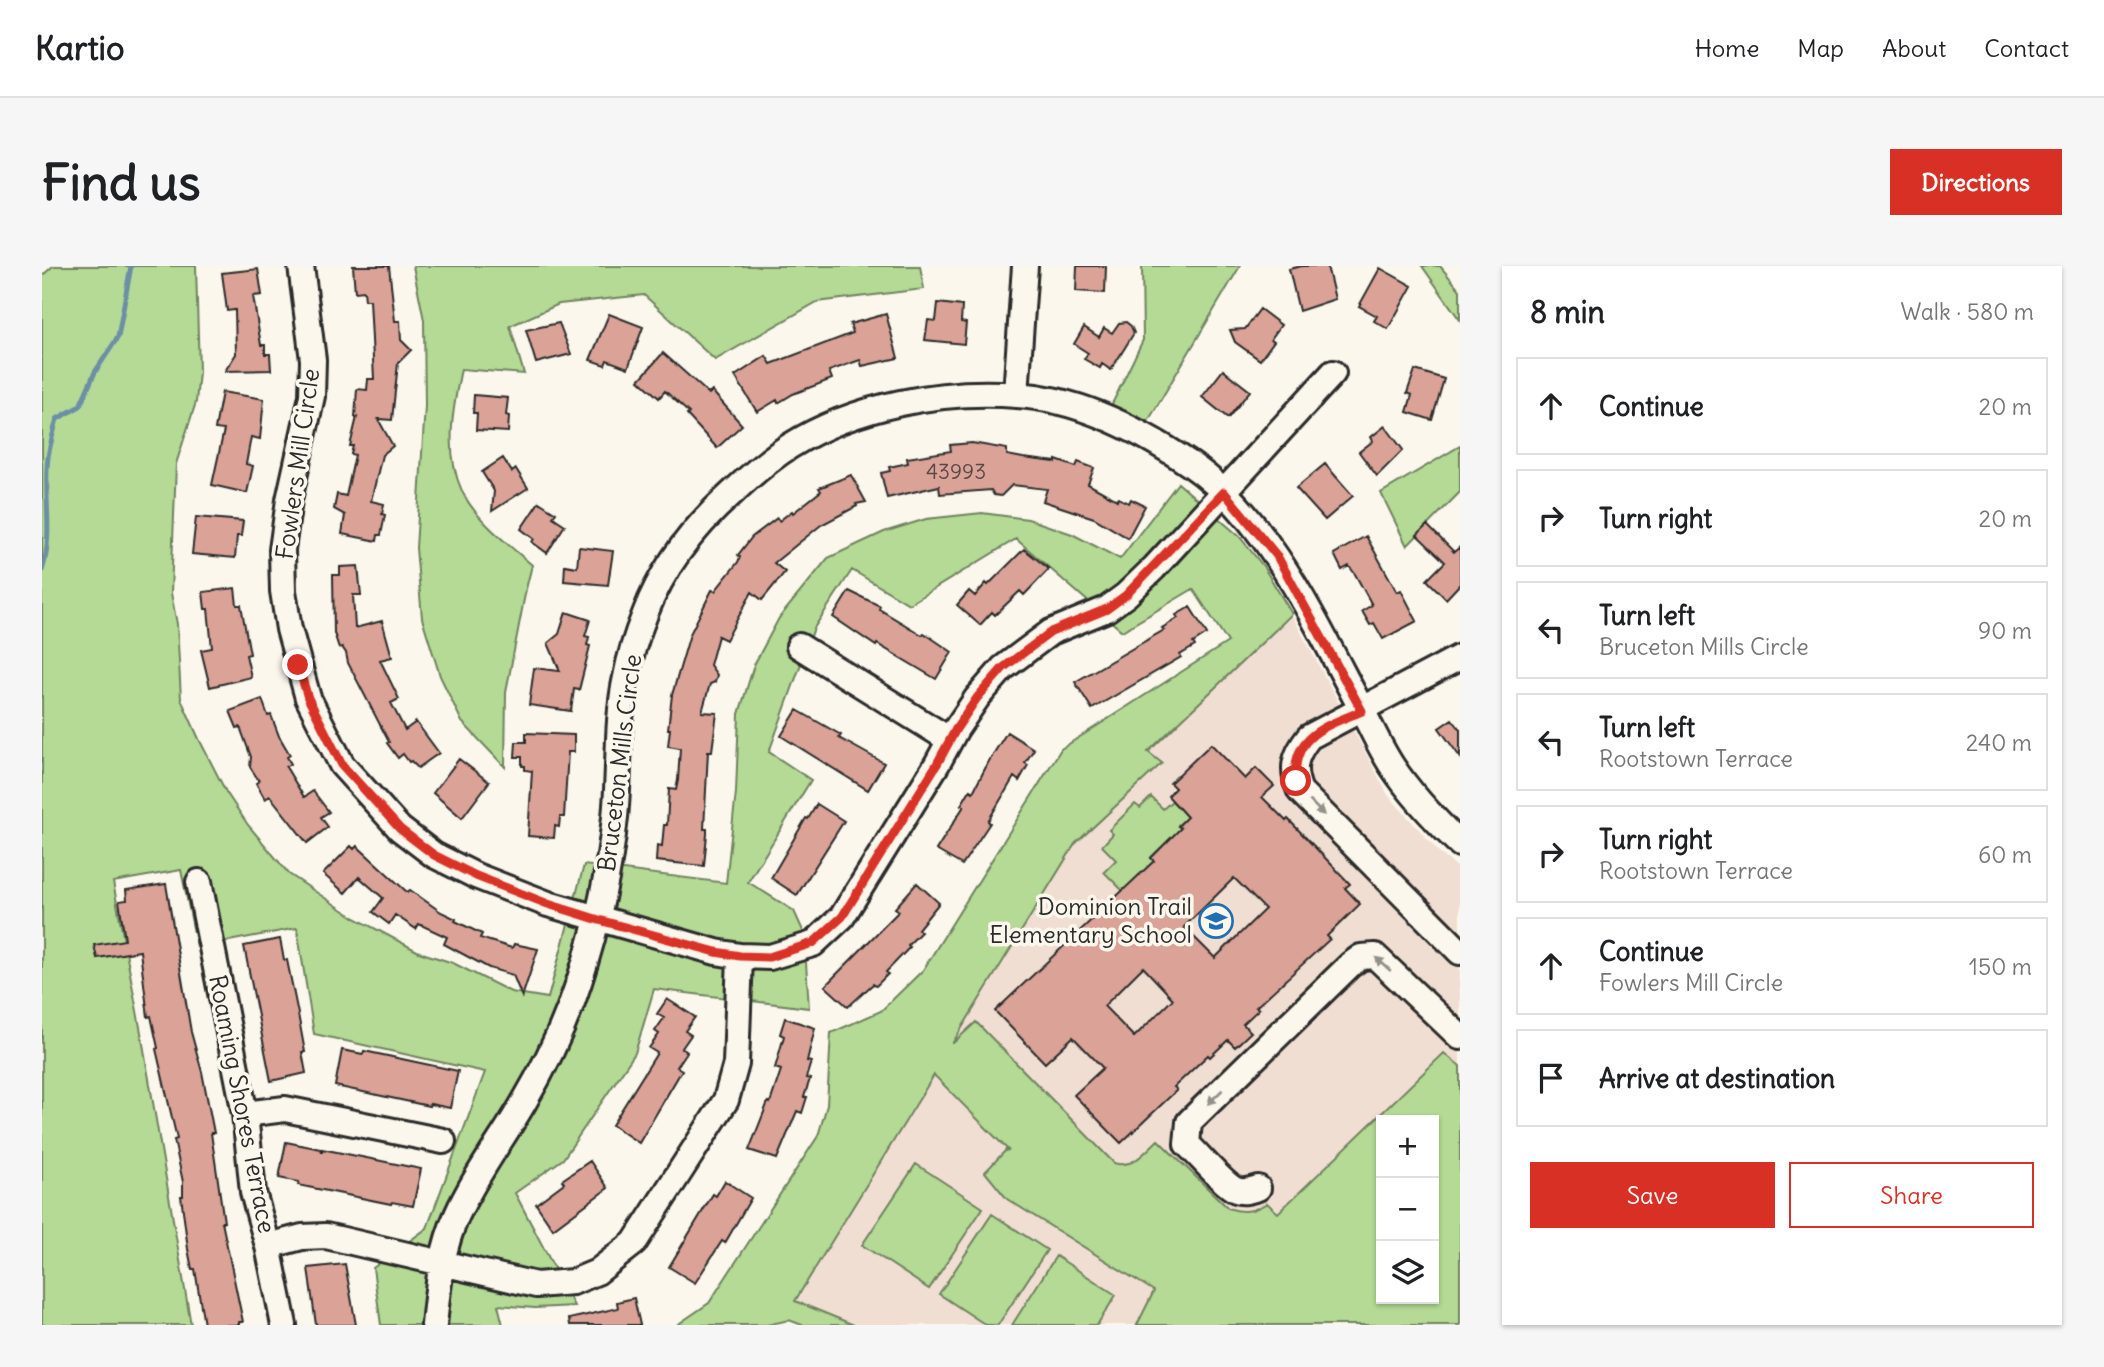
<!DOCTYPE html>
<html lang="en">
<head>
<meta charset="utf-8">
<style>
  body { margin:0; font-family:Delius,sans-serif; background:#f6f6f6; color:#202124 }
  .controls { position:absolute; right:21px; bottom:21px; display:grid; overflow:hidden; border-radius:0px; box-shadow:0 2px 5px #0004 }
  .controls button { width:63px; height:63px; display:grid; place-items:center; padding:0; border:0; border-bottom:2px solid #e0e0e0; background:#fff; color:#202124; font:35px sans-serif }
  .stop { position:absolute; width:21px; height:21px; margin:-16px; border:5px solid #d93025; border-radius:50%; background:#fff }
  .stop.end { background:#d93025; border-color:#fff; box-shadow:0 2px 7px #0008 }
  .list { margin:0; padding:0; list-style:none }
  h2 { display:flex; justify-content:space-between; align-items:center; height:91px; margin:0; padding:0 28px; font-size:30px }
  h2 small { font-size:23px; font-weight:400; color:#757577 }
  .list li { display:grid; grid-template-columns:46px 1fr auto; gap:21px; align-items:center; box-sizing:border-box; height:98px; margin:0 14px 14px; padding:0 14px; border:2px solid #e0e0e0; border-radius:0px }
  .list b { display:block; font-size:26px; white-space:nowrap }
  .list p { margin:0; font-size:23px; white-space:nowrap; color:#757577 }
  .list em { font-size:23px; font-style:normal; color:#757577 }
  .actions { display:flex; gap:14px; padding:21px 28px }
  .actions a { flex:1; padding:16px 0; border:2px solid #d93025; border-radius:0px; text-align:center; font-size:24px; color:#d93025 }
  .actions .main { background:#d93025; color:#fff }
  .icon { flex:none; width:38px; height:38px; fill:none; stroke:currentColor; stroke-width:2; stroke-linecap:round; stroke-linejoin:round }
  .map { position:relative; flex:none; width:1418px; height:1059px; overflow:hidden; border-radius:0px }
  header { display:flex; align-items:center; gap:42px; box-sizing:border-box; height:98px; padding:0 35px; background:#fff; border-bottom:2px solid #e0e0e0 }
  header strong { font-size:33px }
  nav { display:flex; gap:38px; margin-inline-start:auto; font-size:24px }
  .intro { display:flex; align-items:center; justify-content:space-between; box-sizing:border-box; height:168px; padding:0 42px }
  h1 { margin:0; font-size:49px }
  .button { padding:18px 32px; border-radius:0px; background:#d93025; color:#fff; font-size:24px; font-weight:700 }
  main { display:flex; gap:42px; padding:0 42px }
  aside { flex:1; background:#fff; border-radius:0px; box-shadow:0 2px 5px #0004 }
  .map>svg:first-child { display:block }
  .built { fill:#f1ded2; fill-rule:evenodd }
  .green { fill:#b4da95; stroke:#708260; stroke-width:2; fill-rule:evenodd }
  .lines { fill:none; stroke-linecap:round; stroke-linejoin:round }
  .stream { stroke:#6c8fa5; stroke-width:5 }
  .building { fill:#dba297; stroke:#2b2b2b; stroke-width:2; fill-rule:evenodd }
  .minor-casing { stroke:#2b2b2b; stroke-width:30 }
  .minor { stroke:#fbf7ec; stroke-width:24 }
  .oneway { fill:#93918c }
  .route { stroke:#d93025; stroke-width:9 }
  .labels { text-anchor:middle; stroke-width:7; stroke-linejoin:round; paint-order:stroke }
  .number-label { font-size:21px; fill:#574946 }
  .street-label { font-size:24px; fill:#2b2b2b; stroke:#fbf7ec }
  .poi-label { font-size:24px; fill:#2b2b2b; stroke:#fbf7ec; text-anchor:end }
</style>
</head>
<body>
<header>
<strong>Kartio</strong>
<nav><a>Home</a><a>Map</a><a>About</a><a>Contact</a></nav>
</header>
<div class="intro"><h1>Find us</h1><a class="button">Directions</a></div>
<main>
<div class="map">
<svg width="1418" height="1059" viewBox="0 0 1418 1059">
  <rect width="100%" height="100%" fill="#fbf7ec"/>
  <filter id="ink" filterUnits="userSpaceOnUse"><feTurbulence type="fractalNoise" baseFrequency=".0143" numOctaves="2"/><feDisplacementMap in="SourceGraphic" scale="14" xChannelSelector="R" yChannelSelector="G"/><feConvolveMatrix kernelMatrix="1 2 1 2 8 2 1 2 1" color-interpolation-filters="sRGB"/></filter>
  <g filter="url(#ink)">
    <path class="built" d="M 1251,351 L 1346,529 L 1400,589 L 1418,603 L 1418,1059 L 812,1059 L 709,1019 L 1011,516 ZM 1339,854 L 1392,854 L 1392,1033 L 1339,1033 Z"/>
    <path class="green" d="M 11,0 L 154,0 L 157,106 L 154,136 L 134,198 L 129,327 L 135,358 L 139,433 L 157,473 L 184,526 L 206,559 L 247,608 L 313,652 L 377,686 L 411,697 L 469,726 L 506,732 L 542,599 L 684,617 L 694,526 L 697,448 L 712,399 L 737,352 L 786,292 L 842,266 L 884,253 L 940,247 L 986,253 L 1030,268 L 1078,293 L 1136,217 L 1197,270 L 1221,300 L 1250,348 L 1106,486 L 1120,497 L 1033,578 L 910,778 L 934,756 L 1072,897 C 1091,903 1103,886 1116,874 L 1186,942 C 1201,947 1211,946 1225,937 L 1236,947 L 1402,787 L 1418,800 L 1418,1059 L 1095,1059 L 1112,1025 L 965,933 L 943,906 L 964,884 L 967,885 L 892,809 L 753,1035 L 812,1059 L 760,1059 L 747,1054 L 725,1059 L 635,1059 L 667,1037 L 776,870 L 785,839 L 789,767 L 839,745 L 881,704 L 1019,483 L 1186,376 L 1151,323 L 1080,365 L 974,273 L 867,338 L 810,304 L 772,362 L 727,486 L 769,514 L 706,616 L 752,645 L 762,667 L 767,742 L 612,723 L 593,787 L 521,893 L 473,927 L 532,1040 L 493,1042 L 456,1039 L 461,1059 L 339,1059 L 331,1002 L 385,962 L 443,806 L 272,768 L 255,662 L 155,681 L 139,604 L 71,616 L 100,772 L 149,1059 L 0,1059 L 0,10 ZM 1339,854 L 1392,854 L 1392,1033 L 1339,1033 Z
      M 371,0 L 878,0 L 882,23 L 775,36 L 673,94 L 602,29 L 517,38 L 468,60 L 482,108 L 419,103 C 411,142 402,186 420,225 C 433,253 467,279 490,299 L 484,323 L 464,426 L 463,501 L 420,456 L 398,410 L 380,352 L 374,282 L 383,140 L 382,54 Z
      M 1100,0 L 1198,0 L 1105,157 L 1069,140 L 1101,74 Z
      M 1380,0 L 1398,0 L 1418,24 L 1418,54 Z
      M 1418,180 L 1418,226 L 1365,280 L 1339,227 Z
      M 1109,531 L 1121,543 L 1130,535 L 1145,551 L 1136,559 L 1139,562 L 1109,591 L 1112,595 L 1081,625 L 1062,606 L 1074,594 L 1060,580 L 1071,568 L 1067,564 L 1093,538 L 1098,542 Z
      M 874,898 L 941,942 L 887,1023 L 820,979 Z
      M 950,948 L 1005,984 L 956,1059 L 944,1059 L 897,1028 Z
      M 1014,990 L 1074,1029 L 1055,1059 L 970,1059 Z"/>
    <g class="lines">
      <path class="stream" d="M 0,305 C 12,268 1,228 6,191 C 8,178 12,165 15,153 L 38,140 L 53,106 L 76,71 L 89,0"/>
    </g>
    <path class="building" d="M 311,0 L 347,0 L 353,55 L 358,55 L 359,74 L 369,84 L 356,97 L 350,154 L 336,153 L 351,180 L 340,189 L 329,235 L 342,238 L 340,248 L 343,249 L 339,269 L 336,269 L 335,275 L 300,268 L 303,249 L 292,243 L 295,228 L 304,230 L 313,189 L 309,188 L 311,180 L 308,180 L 315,151 L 313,151 L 315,123 L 325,124 L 326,113 L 332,113 L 328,34 L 323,34 L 322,25 L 313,26 Z
      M 1035,0 L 1064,0 L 1063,27 L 1034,25 Z
      M 1260,0 L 1285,0 L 1293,33 L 1257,45 L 1247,3 Z
      M 1338,2 L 1370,20 L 1346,63 L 1332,55 L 1335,50 L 1317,40 Z
      M 216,3 L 220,29 L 211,30 L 219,79 L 223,79 L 223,88 L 228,88 L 229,104 L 183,105 L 194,88 L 193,44 L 185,45 L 180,7 Z
      M 896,37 L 920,40 L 919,56 L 924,57 L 922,78 L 883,74 L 886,54 L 894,55 Z
      M 1218,43 L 1239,59 L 1229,73 L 1232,75 L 1218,94 L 1193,76 L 1188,64 L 1203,63 Z
      M 567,48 L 601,61 L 586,102 L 565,94 L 563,99 L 548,94 Z
      M 844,48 L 856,92 L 820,100 L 818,94 L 787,105 L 790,113 L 751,128 L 736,137 L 735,134 L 715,146 L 693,110 L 724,90 L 729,98 L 811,67 L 808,58 Z
      M 1084,56 L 1089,60 L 1092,67 L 1069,104 L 1060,98 L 1058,102 L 1042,93 L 1046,87 L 1032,78 L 1042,61 L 1057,71 L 1062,62 L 1070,67 L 1077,57 Z
      M 517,57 L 529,88 L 494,97 L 484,64 Z
      M 621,87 L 667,128 L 670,125 L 700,159 L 675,182 L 645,149 L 647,147 L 623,125 L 617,132 L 597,114 Z
      M 1181,104 L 1208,125 L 1186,152 L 1160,131 Z
      M 1373,104 L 1402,113 L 1390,154 L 1365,146 L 1370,129 L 1365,127 Z
      M 180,126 L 222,133 L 218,173 L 209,171 L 204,198 L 211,200 L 205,227 L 170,219 L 182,164 L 173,163 Z
      M 432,129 L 466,132 L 464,149 L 467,150 L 466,166 L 434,164 L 435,147 L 431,147 Z
      M 1343,160 L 1361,184 L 1335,210 L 1317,186 L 1331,175 L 1329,171 Z
      M 930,177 L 965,183 L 965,189 L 981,192 L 1014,196 L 1014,194 L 1034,201 L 1036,196 L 1052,202 L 1046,218 L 1075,234 L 1076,232 L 1087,237 L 1089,233 L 1103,240 L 1086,272 L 1052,252 L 1001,235 L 1005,223 L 970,219 L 959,230 L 952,229 L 949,224 L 898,228 L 897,220 L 845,232 L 839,207 L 848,205 L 847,201 L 866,197 L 865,192 L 909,185 L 908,179 Z
      M 461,192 L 470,206 L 474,203 L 486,222 L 450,245 L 452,225 L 440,206 Z
      M 1283,198 L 1311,230 L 1283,254 L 1254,222 Z
      M 809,209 L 824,236 L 814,238 L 815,240 L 779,259 L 732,297 L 743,306 L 720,334 L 710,326 L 684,374 L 676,370 L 668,399 L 675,409 L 673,416 L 668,418 L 660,446 L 675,447 L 670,485 L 666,485 L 662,563 L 665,563 L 665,568 L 662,600 L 614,595 L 615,579 L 620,580 L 622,559 L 625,559 L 627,523 L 634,524 L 636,514 L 638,482 L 626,480 L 628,463 L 626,463 L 630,429 L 648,368 L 670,324 L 673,325 L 696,296 L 698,291 L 696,289 L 710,271 L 735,252 L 737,255 L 750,245 L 751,247 L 779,225 L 777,222 Z
      M 497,236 L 514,247 L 511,251 L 523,259 L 505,287 L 490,276 L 492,273 L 479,263 Z
      M 154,251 L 201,255 L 199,270 L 195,270 L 193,292 L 150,288 Z
      M 1385,259 L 1412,286 L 1418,281 L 1418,318 L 1404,333 L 1385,314 L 1403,296 L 1375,269 Z
      M 1324,270 L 1355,326 L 1359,324 L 1375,355 L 1341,373 L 1332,357 L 1328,359 L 1320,345 L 1330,339 L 1313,308 L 1307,300 L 1300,304 L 1292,288 Z
      M 537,281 L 571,285 L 566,319 L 522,315 L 523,299 L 535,301 Z
      M 982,283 L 1007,303 L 982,329 L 978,325 L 953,349 L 950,346 L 938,359 L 915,339 L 927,325 L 933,330 L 944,317 L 946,319 Z
      M 316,300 L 319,329 L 311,329 L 313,362 L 340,355 L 350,391 L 338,394 L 357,433 L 349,437 L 363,464 L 374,456 L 397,487 L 376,502 L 369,495 L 367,496 L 361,488 L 356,492 L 345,477 L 347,476 L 306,397 L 304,387 L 300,381 L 297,382 L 292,367 L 291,309 L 298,309 L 298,301 Z
      M 193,322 L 195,339 L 199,339 L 208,388 L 204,389 L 209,411 L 168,421 L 159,384 L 170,382 L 166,343 L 163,343 L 161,326 Z
      M 807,325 L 838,340 L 837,343 L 880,369 L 882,367 L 910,386 L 894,413 L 835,378 L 834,380 L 791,351 Z
      M 1148,341 L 1165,368 L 1151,377 L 1153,380 L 1138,389 L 1139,391 L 1050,443 L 1033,416 L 1122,364 L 1120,362 L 1136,352 L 1134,349 Z
      M 524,346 L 548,354 L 543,370 L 547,371 L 545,379 L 548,380 L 537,424 L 532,423 L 529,445 L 487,439 L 492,402 L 518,405 L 506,377 L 517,368 Z
      M 220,433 L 226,450 L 229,449 L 237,470 L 248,489 L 245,491 L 249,498 L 244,501 L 262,531 L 271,525 L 287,546 L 279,551 L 286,561 L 265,577 L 228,530 L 223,533 L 214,517 L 217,515 L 208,501 L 209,491 L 198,461 L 195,462 L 188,445 Z
      M 755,444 L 799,469 L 797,472 L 842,497 L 826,524 L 739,470 Z
      M 1410,453 L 1418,463 L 1418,491 L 1397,462 Z
      M 965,466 L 992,483 L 983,497 L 986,499 L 977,515 L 972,511 L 946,555 L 948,557 L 920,599 L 894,584 L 922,540 L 919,539 L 928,524 L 931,526 L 947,495 Z
      M 484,467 L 532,469 L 532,486 L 526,486 L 522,551 L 518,551 L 517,561 L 513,560 L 512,572 L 486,570 L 490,505 L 483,504 L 483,500 L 480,500 L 480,491 L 473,491 L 474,476 L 484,476 Z
      M 1169,478 L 1203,513 L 1214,502 L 1232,520 L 1220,531 L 1244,555 L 1246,553 L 1308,618 L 1303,622 L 1318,638 L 1285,670 L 1288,673 L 1214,741 L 1217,743 L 1201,758 L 1209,766 L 1193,781 L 1186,774 L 1168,791 L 1166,789 L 1132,821 L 1135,824 L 1079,877 L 1032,829 L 1061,802 L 1031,771 L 1003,797 L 953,745 L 1112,595 L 1109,592 L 1139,562 L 1136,560 L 1145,551 L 1126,530 L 1133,522 L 1128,517 ZM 1192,612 L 1223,643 L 1173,692 L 1142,661 ZM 1101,701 L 1131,733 L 1092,771 L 1062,740 Z
      M 417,493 L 447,516 L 420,552 L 391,527 Z
      M 775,538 L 802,555 L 755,629 L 729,612 L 764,552 L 766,553 Z
      M 309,580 L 312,583 L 315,580 L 365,626 L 368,624 L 399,646 L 414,653 L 413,655 L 440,668 L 438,672 L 470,682 L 472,678 L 496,683 L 480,731 L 471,709 L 447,702 L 402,678 L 405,671 L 377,658 L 374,663 L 353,649 L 347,658 L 331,646 L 341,632 L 317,611 L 303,627 L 281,608 Z
      M 875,617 L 897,637 L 876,663 L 879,666 L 866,679 L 868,681 L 844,706 L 846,708 L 834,720 L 831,718 L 806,741 L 783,720 L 857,645 L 853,642 Z
      M 124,618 L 149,766 L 160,806 L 172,867 L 169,867 L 182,956 L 180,956 L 201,1056 L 197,1056 L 197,1059 L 162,1059 L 153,1003 L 150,1003 L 146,983 L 139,930 L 141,930 L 141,916 L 132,874 L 135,873 L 114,783 L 116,782 L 109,750 L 106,751 L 98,685 L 55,692 L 52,679 L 83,674 L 77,635 L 85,634 L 84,624 Z
      M 238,673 L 242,694 L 245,694 L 256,748 L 263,786 L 260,786 L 264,807 L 229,815 L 202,680 Z
      M 625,733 L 653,751 L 643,765 L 649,769 L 640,782 L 645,786 L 635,801 L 640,804 L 597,877 L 570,859 L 615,787 L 607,782 L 617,768 L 613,765 L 622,752 L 615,748 Z
      M 743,752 L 773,762 L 765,795 L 769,796 L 764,812 L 768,813 L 762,831 L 765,831 L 760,847 L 755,845 L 735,893 L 707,884 L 726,836 L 728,837 L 739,804 L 733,802 L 742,770 L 738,768 Z
      M 300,784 L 321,788 L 322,785 L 416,805 L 408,842 L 388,838 L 387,840 L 293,820 Z
      M 244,876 L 279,883 L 280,886 L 280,883 L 379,903 L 371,940 L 350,936 L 349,938 L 256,919 L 257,916 L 237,912 Z
      M 548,895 L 566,922 L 511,963 L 494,938 L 522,917 L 520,914 Z
      M 683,915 L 709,932 L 683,977 L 680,975 L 653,1017 L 627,1001 L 671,928 L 674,930 Z
      M 303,998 L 314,1059 L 274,1059 L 266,1002 Z
      M 592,1032 L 598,1059 L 528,1059 L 527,1053 L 576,1042 L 575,1036 Z"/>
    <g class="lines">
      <g class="minor-casing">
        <path id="minor" d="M 259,0 L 271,94 L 270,130 L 247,234 L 240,284 L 241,325 L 247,363 L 266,432 L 300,499 L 358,563 L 392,589 L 434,610 L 506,638 L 674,686 L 698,690 L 728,691 L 771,678 L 800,651 L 895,498 L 914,463 L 935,432 L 961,402 L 1009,366 L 1065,343 L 1084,329 L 1112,302 L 1291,107
          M 974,128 L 983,0
          M 757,380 L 908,474
          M 1418,391 L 1267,471 C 1252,490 1249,503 1258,525 L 1418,686
          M 157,616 L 203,848 L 211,926 L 226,980 L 242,1059
          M 203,848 L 243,843 L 401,875
          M 1216,922 C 1209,924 1202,927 1194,924 C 1182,919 1156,888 1145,878 L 1147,856 L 1308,699 L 1319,691 L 1333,690 L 1418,771
          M 226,980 L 260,971 L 284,970 L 494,1019 L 531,1016 L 555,1006 L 592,977 L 684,834 L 694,798 L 698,690
          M 392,1059 C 396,1022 399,983 415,949 C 433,909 460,874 482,836 C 505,797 523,759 537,716 C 555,661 567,610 573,551 C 578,505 574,457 584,411 C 588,390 595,368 603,348 C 621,300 652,261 690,227 C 708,210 727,193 748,180 C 812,140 900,123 975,129 C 1036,133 1098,164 1148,198 C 1226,251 1275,360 1319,442 C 1329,461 1338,482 1350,500 C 1369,529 1393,554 1418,578"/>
      </g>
      <use href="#minor" class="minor"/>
    </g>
    <defs><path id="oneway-solid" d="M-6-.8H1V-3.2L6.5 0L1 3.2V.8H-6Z" transform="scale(1.75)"/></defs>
    <g class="oneway">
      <use href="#oneway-solid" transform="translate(1275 542) rotate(45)"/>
      <use href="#oneway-solid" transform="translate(1341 698) rotate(-138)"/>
      <use href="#oneway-solid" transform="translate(1173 831) rotate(136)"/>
    </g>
  </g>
  <g class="lines" filter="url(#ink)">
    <path class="route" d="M 256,399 L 266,432 L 300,499 L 358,563 L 392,589 L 434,610 L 506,638 L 557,654 L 674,686 L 698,690 L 727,691 L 771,677 L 800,651 L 895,498 L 914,463 L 935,432 L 961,402 L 1009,366 L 1065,343 L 1084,329 L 1182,226 L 1235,290 L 1320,445 C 1284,460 1249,469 1254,515"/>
  </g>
  <defs>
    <g id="school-ring" transform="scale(1.75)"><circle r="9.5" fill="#fbf7ec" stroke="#1f6fb2" stroke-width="1.5"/><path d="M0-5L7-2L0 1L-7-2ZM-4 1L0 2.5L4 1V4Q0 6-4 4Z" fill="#1f6fb2"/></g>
  </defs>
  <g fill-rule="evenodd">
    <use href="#school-ring" x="1174" y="655"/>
  </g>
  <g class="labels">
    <g class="number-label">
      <text x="914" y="213">43993</text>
    </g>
    <g class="street-label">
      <text transform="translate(256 198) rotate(-82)" y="8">Fowlers Mill Circle</text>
      <text transform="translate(578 497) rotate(-83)" y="8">Bruceton Mills Circle</text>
      <text transform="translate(200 838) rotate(79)" y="8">Roaming Shores Terrace</text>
    </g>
    <g class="poi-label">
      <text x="1150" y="649">Dominion Trail<tspan x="1150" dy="28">Elementary School</tspan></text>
    </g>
  </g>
</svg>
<div class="controls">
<button>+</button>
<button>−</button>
<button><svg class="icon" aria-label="layers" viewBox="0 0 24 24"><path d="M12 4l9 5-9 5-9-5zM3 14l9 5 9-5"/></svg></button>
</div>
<div class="stop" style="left:1254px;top:515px"></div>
<div class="stop end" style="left:256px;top:399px"></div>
</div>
<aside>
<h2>8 min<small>Walk · 580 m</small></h2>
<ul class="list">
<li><svg class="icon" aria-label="ahead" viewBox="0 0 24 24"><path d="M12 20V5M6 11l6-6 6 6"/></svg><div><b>Continue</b></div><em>20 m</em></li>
<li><svg class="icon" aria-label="right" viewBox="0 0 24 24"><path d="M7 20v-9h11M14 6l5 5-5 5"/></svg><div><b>Turn right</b></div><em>20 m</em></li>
<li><svg class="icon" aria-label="left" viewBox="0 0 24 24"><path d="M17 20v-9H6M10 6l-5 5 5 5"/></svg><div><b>Turn left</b><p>Bruceton Mills Circle</p></div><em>90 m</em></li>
<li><svg class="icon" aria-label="left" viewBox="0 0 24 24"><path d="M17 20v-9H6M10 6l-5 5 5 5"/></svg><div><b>Turn left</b><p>Rootstown Terrace</p></div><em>240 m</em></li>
<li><svg class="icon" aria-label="right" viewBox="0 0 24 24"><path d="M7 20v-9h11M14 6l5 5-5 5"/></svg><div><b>Turn right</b><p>Rootstown Terrace</p></div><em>60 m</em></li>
<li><svg class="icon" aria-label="ahead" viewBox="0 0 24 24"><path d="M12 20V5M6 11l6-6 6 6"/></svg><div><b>Continue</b><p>Fowlers Mill Circle</p></div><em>150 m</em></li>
<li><svg class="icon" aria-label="arrive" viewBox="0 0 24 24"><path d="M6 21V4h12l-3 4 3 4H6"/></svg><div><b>Arrive at destination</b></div></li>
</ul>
<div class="actions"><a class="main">Save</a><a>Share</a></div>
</aside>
</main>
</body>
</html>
